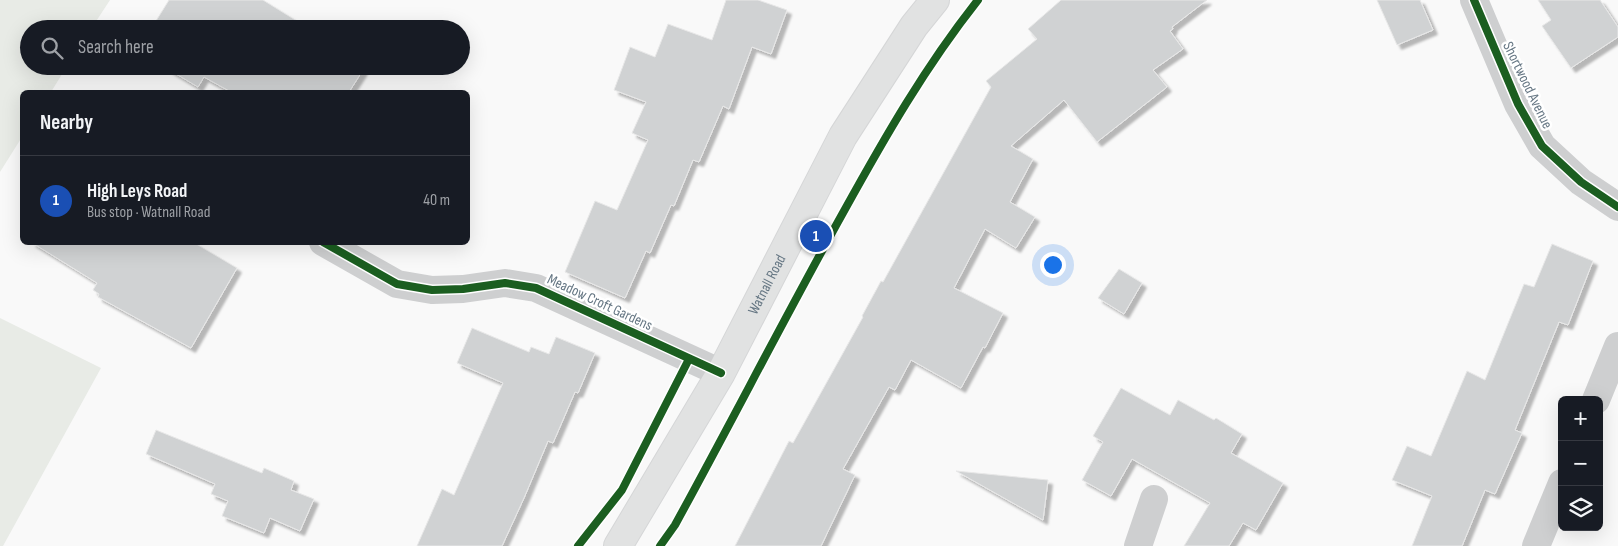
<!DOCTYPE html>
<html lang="en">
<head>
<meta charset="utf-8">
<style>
  body { margin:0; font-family:"Sofia Sans Condensed",sans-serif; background:#20242c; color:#f1f3f6 }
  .controls { position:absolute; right:15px; bottom:15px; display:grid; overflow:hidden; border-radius:8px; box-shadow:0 5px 20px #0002 }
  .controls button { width:45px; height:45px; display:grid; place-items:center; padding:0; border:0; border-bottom:1px solid #363941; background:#171b24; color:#f1f3f6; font:25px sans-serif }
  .you { position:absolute; left:1052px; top:264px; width:18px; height:18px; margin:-12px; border:4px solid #fff; border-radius:50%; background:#1a73e8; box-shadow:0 0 0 8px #1a73e833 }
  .badge { display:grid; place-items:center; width:32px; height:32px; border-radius:50%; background:#99a4ac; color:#fff; font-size:16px; font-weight:700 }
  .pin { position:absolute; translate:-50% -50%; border:2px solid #fff; box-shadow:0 1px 5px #0006 }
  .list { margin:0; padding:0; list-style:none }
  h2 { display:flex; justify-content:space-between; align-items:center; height:65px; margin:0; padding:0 20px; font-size:21px }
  h2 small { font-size:16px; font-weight:400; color:#9ea1a6 }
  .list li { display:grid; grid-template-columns:32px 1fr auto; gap:15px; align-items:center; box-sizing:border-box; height:90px; padding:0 20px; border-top:1px solid #363941 }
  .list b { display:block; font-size:19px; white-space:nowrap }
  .list p { margin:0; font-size:16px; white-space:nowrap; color:#9ea1a6 }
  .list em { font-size:16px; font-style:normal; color:#9ea1a6 }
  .icon { flex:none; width:28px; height:28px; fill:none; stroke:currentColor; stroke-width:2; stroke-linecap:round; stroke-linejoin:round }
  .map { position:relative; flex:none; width:1618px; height:546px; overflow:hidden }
  .search { position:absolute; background:#171b24; box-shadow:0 5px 20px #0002; left:20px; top:20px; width:450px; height:55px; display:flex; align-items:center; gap:12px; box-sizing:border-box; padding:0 18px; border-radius:28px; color:#9ea1a6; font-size:19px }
  .panel { position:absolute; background:#171b24; box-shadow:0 5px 20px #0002; left:20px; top:90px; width:450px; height:155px; border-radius:8px }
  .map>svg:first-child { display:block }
  .green { fill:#e8ebe6 }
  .building { fill:#d0d2d3; stroke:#e8e8e8; filter:url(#shadow) }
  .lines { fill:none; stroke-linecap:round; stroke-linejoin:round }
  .secondary-casing { stroke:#d5d6d7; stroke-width:30 }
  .minor { stroke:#cecfd0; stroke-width:28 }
  .secondary { stroke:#e1e2e2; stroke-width:28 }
  .cycleway-casing { stroke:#fff; stroke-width:11 }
  .cycleway { stroke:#1b5e20; stroke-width:8 }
  .labels { text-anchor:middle; stroke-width:5; stroke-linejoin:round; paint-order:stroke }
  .street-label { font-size:15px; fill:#657683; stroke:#fff }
</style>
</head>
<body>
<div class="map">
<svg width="1618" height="546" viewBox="0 0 1618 546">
  <defs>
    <filter id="shadow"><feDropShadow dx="4.5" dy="4.5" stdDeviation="1" flood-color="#0004"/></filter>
  </defs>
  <rect width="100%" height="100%" fill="#f9f9f9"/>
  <path class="green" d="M 0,0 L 110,0 L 91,29 L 29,29 L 29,66 L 67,66 L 51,92 L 22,92 L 22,137 L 0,172 Z
    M 0,318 L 101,368 L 3,546 L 0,546 Z"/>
  <path class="building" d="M 169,0 L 263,0 L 310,29 L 151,29 Z
    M 726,0 L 758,0 L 787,10 L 771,54 L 752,47 L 729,109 L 723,106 L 699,162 L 693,160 L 674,206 L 671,205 L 650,253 L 646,251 L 625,298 L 565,272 L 595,201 L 617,210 L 648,140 L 632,133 L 646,102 L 614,90 L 630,47 L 655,57 L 668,24 L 712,40 Z
    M 1061,0 L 1207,0 L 1172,27 L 1173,29 L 1170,31 L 1183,49 L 1153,70 L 1167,87 L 1097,142 L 1064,100 L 1011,146 L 1033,159 L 1010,202 L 1035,217 L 1016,248 L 985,229 L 954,288 L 1003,313 L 985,348 L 983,347 L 961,388 L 911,360 L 895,390 L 889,387 L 843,469 L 855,475 L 821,546 L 735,546 L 789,441 L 793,443 L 863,317 L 862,316 L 881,281 L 883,282 L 991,87 L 986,81 L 1037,39 L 1028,29 Z
    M 1377,0 L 1420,0 L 1433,30 L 1397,45 Z
    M 1538,0 L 1600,0 L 1618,27 L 1618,37 L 1571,68 L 1542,26 L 1551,20 Z
    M 163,66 L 362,66 L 363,70 L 349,92 L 231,92 L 204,77 L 198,87 Z
    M 31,242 L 193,242 L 237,268 L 191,348 L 98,297 L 99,294 L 93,290 L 97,283 Z
    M 1552,244 L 1593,261 L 1568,325 L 1559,322 L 1515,430 L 1522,433 L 1495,494 L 1485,490 L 1462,546 L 1412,546 L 1432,496 L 1392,480 L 1407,446 L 1431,456 L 1467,371 L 1485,380 L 1524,284 L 1534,287 Z
    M 1119,269 L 1142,283 L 1124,314 L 1098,298 Z
    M 472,328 L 529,352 L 531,347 L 549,354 L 556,337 L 595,353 L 578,393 L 575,392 L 553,443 L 548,441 L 524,498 L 502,546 L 417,546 L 442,489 L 454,495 L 503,383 L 457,363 Z
    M 1121,388 L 1170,415 L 1178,400 L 1214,420 L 1216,418 L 1242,434 L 1231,453 L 1283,483 L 1256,530 L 1243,523 L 1229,546 L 1184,546 L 1210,503 L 1132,459 L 1111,496 L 1082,480 L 1103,442 L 1093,436 Z
    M 156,430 L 262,473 L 264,468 L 294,481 L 291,490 L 314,499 L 300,531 L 270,518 L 264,533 L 222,516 L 228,501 L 211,494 L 215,484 L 146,454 Z
    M 956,471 L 1048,480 L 1043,520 Z"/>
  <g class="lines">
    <g class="secondary-casing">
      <g id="secondary">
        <path id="s1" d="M 618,546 L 721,373 L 843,136 L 914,26 L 935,0"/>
      </g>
    </g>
    <path class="minor" d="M 1474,0 L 1518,104 L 1542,146 L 1581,182 L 1618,207
      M 323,242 L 397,284 L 432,290 L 463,289 L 505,283 L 536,288 L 721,373
      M 1596,400 L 1618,346
      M 1138,546 L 1154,499
      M 1536,546 L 1562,483"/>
    <use href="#secondary" class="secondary"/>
    <g class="cycleway-casing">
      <path id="cycleway" d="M 1474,0 L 1518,104 L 1542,146 L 1581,182 L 1618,207
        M 323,242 L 397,284 L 432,290 L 463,289 L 505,283 L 536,288 L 721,373
        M 578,546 L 622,490 L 689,359
        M 660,546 L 675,525 C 732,421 786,315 844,211 C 885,137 925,67 978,0"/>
    </g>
    <use href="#cycleway" class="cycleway"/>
  </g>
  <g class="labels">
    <g class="street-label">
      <text transform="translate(1528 85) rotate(64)" y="5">Shortwood Avenue</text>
      <text dy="5" stroke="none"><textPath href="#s1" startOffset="301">Watnall Road</textPath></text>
      <text transform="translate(600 302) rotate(25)" y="5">Meadow Croft Gardens</text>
    </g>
  </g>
</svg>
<div class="controls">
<button>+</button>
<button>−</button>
<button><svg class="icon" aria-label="layers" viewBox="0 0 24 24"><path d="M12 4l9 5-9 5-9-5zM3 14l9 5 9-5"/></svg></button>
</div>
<div class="you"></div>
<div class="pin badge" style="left:816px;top:236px;background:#1a4fb4">1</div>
<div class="search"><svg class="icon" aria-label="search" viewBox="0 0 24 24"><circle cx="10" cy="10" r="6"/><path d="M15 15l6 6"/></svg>Search here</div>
<section class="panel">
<h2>Nearby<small></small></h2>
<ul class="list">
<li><span class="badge" style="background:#1a4fb4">1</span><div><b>High Leys Road</b><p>Bus stop · Watnall Road</p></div><em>40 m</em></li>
</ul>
</section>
</div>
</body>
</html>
